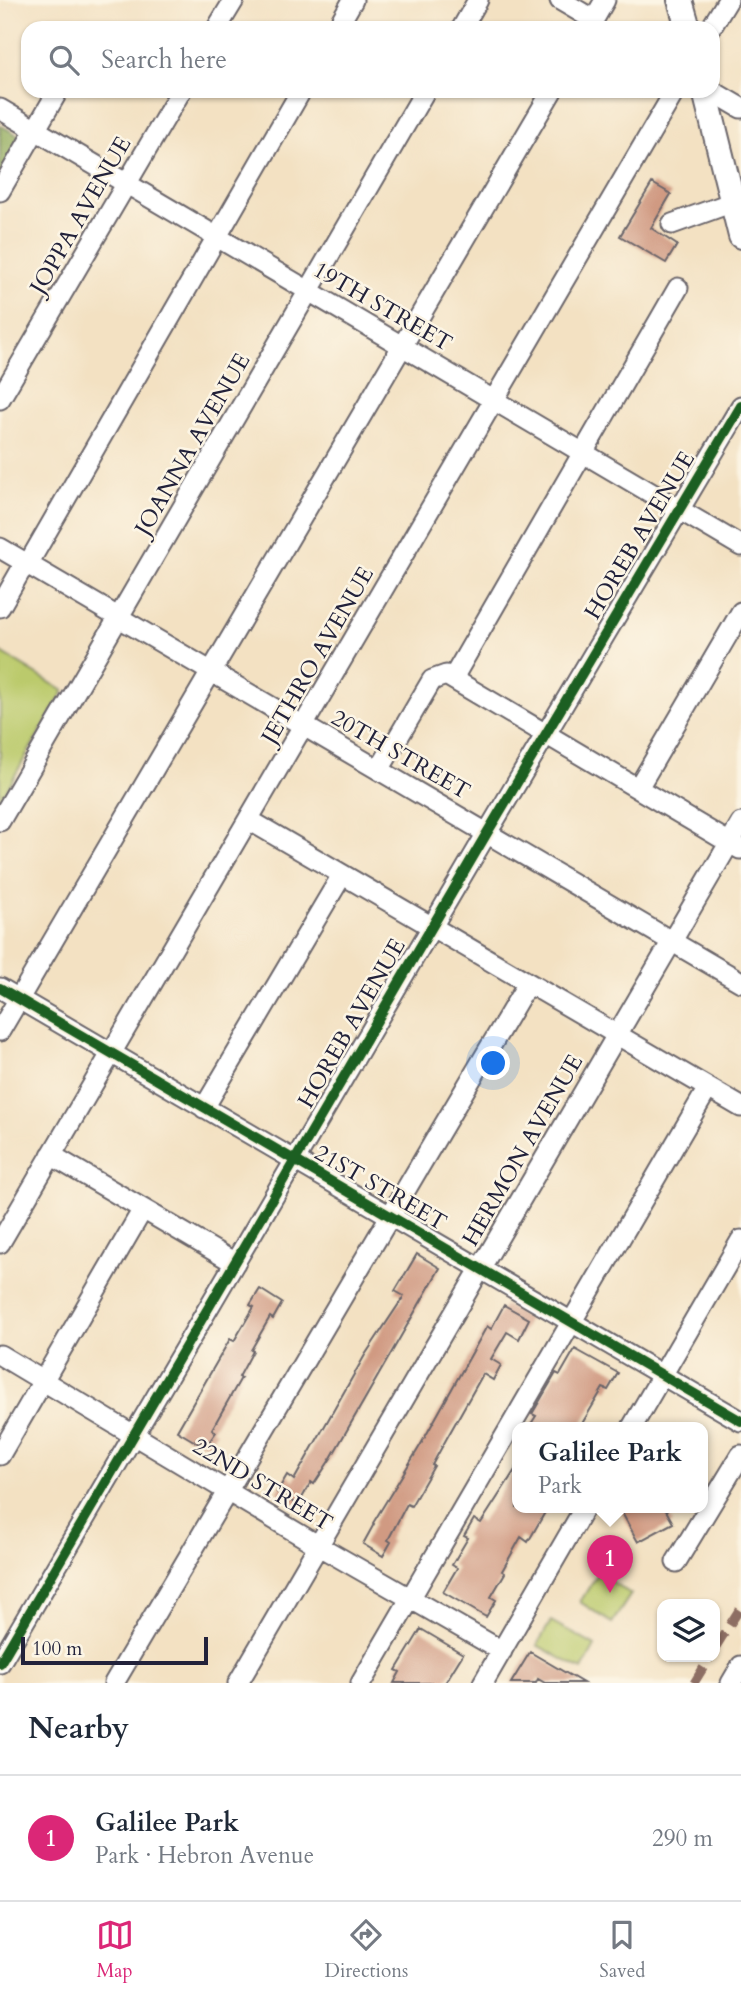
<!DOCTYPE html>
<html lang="en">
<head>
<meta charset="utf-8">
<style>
  body { margin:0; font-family:Cardo,serif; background:#f6f6f7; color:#1f2937 }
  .controls { position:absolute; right:21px; bottom:21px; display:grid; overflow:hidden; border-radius:14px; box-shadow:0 2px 5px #0004 }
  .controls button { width:63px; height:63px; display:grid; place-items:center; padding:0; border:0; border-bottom:2px solid #e0e1e3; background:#fff; color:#1f2937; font:35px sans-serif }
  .scale { position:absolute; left:21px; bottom:18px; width:187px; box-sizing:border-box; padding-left:7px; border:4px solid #22223b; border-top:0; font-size:19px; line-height:24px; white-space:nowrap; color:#22223b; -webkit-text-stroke:5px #fcf5e5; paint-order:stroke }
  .you { position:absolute; left:494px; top:1064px; width:24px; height:24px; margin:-18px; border:5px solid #fff; border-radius:50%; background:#1a73e8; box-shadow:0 0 0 10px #1a73e833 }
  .badge { display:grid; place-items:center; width:46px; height:46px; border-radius:50%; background:#db2777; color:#fff; font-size:23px; font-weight:700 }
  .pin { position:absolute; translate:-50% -58px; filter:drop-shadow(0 2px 4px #0008) }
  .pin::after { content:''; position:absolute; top:37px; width:24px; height:21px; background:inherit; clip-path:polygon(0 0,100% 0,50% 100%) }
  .popup { position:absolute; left:512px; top:1422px; width:196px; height:91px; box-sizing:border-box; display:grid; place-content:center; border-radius:14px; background:#fff; filter:drop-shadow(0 2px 5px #0005); font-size:23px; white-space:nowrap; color:#747a83 }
  .popup b { font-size:26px; color:#1f2937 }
  .popup::after { content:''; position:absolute; left:50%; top:100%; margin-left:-14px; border:14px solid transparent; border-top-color:#fff }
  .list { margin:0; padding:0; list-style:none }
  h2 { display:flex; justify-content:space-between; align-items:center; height:91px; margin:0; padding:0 28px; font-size:30px }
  h2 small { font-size:23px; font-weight:400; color:#747a83 }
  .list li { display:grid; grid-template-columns:46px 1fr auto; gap:21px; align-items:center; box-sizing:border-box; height:126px; padding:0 28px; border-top:2px solid #e0e1e3 }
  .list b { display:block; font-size:26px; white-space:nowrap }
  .list p { margin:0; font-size:23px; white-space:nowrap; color:#747a83 }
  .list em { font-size:23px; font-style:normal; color:#747a83 }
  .icon { flex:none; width:38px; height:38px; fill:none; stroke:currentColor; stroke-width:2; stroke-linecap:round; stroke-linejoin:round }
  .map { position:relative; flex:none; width:741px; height:1683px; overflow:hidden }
  .search { position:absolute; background:#fff; box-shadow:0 2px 5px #0004; left:21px; right:21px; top:21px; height:77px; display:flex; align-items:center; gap:18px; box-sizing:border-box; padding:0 24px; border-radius:21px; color:#747a83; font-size:26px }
  .sheet { height:217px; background:#fff }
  nav { display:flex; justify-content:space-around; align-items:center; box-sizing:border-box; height:98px; border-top:2px solid #e0e1e3; background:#fff; font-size:19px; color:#747a83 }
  nav a { display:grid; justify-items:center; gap:4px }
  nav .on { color:#db2777 }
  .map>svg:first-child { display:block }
  .green { fill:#bbca6c; stroke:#6e7654; stroke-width:2 }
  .forest { fill:#94ae60; stroke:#5b684e; stroke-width:2 }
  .building { fill:#d09a82 }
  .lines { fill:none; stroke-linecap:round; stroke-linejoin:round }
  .minor-casing { stroke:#6b656a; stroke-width:23 }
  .major-casing { stroke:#6b656a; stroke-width:28 }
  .minor { stroke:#fff; stroke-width:19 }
  .major { stroke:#fff; stroke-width:24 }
  .quiet { stroke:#8d6e63; stroke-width:9; stroke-dasharray:18 9; stroke-linecap:butt }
  .cycleway-casing { stroke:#fcf5e5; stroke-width:15 }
  .cycleway { stroke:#1b5e20; stroke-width:10 }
  .labels { text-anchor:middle; stroke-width:5; stroke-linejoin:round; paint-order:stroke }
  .street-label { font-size:23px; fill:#22223b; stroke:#fcf5e5 }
</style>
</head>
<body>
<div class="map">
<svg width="741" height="1683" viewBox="0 0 741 1683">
  <rect width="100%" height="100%" fill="#fcf5e5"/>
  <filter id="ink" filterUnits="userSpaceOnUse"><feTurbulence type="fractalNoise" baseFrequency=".0143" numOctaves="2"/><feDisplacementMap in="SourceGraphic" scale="14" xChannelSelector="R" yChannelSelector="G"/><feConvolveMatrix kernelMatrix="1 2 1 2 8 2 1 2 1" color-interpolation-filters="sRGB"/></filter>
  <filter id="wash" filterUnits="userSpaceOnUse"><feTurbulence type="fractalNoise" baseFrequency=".00686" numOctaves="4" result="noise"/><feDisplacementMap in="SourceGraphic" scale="28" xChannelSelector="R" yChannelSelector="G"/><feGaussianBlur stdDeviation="1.57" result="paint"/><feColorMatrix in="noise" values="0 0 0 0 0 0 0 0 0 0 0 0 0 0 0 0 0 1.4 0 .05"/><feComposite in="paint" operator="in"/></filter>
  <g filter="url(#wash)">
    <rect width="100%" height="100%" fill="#f3e1c2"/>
    <path class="green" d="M 0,652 L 64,691 L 0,801 Z
      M 598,1573 L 631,1594 L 612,1623 L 580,1602 Z
      M 551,1621 L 595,1646 L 582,1670 L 537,1645 Z"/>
    <path class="forest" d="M 0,125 L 23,138 L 0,179 Z"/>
    <g id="blocks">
      <path class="building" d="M 652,183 L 671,194 L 651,228 L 677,245 L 666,263 L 620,236 Z
        M 417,1254 L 440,1268 L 331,1458 L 314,1484 L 311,1482 L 298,1505 L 277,1492 L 287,1475 L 294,1480 L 365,1355 L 404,1296 L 395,1291 Z
        M 260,1289 L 282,1303 L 273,1319 L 270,1317 L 251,1350 L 253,1351 L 239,1377 L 241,1378 L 212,1429 L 216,1432 L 207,1445 L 200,1441 L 199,1444 L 177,1431 L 230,1339 L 234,1341 L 254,1307 L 250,1305 Z
        M 504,1305 L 529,1319 L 519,1339 L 507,1332 L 491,1359 L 501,1365 L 493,1380 L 483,1374 L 448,1436 L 432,1465 L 434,1466 L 411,1506 L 407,1504 L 388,1540 L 391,1542 L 383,1556 L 363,1544 L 374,1524 L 373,1523 L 420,1446 L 487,1326 L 491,1329 Z
        M 575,1349 L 618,1373 L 608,1390 L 603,1388 L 580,1427 L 529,1427 L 536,1416 L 532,1414 L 556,1373 L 560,1375 Z
        M 517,1467 L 517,1507 L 548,1507 L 528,1542 L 521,1537 L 502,1571 L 505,1573 L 491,1597 L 496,1600 L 486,1617 L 443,1592 L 457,1568 L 452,1565 L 468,1538 L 464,1536 L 474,1519 L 481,1523 Z
        M 628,1507 L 664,1507 L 673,1523 L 638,1542 L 621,1511 Z
        M 421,1629 L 463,1654 L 445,1683 L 394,1683 L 400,1672 L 396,1670 Z
        M 530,1652 L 583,1683 L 545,1683 L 538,1679 L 536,1683 L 511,1683 Z"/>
    </g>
  </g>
  <g filter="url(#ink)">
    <use href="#blocks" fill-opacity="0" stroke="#6b656a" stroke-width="2"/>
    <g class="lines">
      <g class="minor-casing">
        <path id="minor" d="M 560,0 L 594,20
          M 217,28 L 234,0
          M 337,28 L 353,0
          M 462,28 L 478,0
          M 589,28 L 605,0
          M 711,28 L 728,0
          M 712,91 L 741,108
          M 0,109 L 741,546
          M 0,191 L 58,91
          M 672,224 L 733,202
          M 0,399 L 181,91
          M 0,548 L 741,982
          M 0,607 L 20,572 L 28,564 L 301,91
          M 453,678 L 678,288
          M 379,770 L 432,680 L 446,675 L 740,849
          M 638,788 L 741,612
          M 249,820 L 741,1107
          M 0,821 L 425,91
          M 0,988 L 741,1421
          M 0,1031 L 552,91
          M 204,1108 L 342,875
          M 51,1155 L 235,1263
          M 0,1243 L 675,91
          M 0,1355 L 319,1546 L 502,1651
          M 632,1427 L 741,1240
          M 0,1455 L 143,1209
          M 676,1562 L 741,1455
          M 0,1663 L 487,833 L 741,406
          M 114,1683 L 528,983
          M 238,1683 L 741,823
          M 361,1683 L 708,1088
          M 483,1683 L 585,1507
          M 731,1683 L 741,1666"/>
      </g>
      <g class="major-casing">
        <path id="major" d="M 680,0 L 688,28
          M 705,91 L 741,236"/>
      </g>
      <use href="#minor" class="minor"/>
      <use href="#major" class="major"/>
      <path class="quiet" d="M 715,1648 L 741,1607
        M 694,1683 L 710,1657"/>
      <g class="cycleway-casing">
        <path id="cycleway" d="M 0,988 L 741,1421
          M 0,1663 L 487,833 L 741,406"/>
      </g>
      <use href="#cycleway" class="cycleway"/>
    </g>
  </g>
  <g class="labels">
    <g class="street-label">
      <text transform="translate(80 215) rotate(-60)" y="8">JOPPA AVENUE</text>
      <text transform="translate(383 306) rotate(30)" y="8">19TH STREET</text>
      <text transform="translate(192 444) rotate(-60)" y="8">JOANNA AVENUE</text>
      <text transform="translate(639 535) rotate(-59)" y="8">HOREB AVENUE</text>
      <text transform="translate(317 655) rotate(-60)" y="8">JETHRO AVENUE</text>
      <text transform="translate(401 754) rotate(30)" y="8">20TH STREET</text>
      <text transform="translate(351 1023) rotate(-60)" y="8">HOREB AVENUE</text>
      <text transform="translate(522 1150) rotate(-60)" y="8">HERMON AVENUE</text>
      <text transform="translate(381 1187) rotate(30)" y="8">21ST STREET</text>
      <text transform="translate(263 1484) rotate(31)" y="8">22ND STREET</text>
    </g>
  </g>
</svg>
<div class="controls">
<button><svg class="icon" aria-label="layers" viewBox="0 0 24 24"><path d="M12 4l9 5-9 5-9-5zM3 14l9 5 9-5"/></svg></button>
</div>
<div class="scale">100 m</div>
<div class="you"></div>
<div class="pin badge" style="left:610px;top:1593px">1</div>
<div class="popup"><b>Galilee Park</b>Park</div>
<div class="search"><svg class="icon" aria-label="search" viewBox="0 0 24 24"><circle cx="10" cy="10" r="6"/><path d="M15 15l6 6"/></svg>Search here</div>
</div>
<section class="sheet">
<h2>Nearby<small></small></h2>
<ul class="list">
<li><span class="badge">1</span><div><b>Galilee Park</b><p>Park · Hebron Avenue</p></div><em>290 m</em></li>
</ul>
</section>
<nav>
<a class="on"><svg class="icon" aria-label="map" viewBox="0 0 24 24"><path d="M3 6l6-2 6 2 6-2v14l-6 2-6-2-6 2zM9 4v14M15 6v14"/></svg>Map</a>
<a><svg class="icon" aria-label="directions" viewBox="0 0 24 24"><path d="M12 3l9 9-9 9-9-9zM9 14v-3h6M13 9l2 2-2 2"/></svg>Directions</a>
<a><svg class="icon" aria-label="saved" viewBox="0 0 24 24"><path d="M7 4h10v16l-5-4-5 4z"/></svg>Saved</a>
</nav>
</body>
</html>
